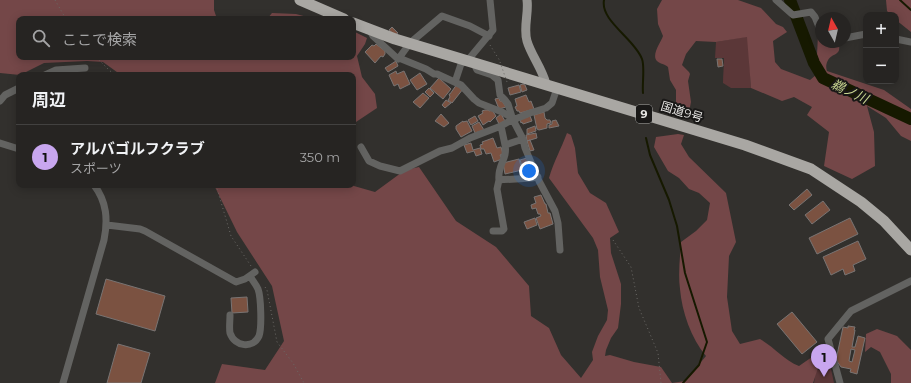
<!DOCTYPE html>
<html lang="ja">
<head>
<meta charset="utf-8">
<style>
  body { margin:0; font-family:Montserrat,"Noto Sans JP",sans-serif; background:#32302f; color:#f1f3f6 }
  .controls { position:absolute; right:12px; top:12px; display:grid; overflow:hidden; border-radius:8px; box-shadow:0 2px 10px #0003 }
  .controls button { width:36px; height:36px; display:grid; place-items:center; padding:0; border:0; border-bottom:1px solid #424140; background:#262422; color:#f1f3f6; font:20px sans-serif }
  .compass { position:absolute; left:815px; top:12px; width:36px; height:36px; border-radius:50%; background:#262422; box-shadow:0 2px 10px #0003; rotate:352deg }
  .you { position:absolute; left:529px; top:171px; width:14px; height:14px; margin:-10px; border:3px solid #fff; border-radius:50%; background:#1a73e8; box-shadow:0 0 0 6px #1a73e833 }
  .badge { display:grid; place-items:center; width:26px; height:26px; border-radius:50%; background:#c8a6ef; color:#111; font-size:13px; font-weight:700 }
  .pin { position:absolute; translate:-50% -33px; filter:drop-shadow(0 1px 2px #0008) }
  .pin::after { content:''; position:absolute; top:21px; width:14px; height:12px; background:inherit; clip-path:polygon(0 0,100% 0,50% 100%) }
  .list { margin:0; padding:0; list-style:none }
  h2 { display:flex; justify-content:space-between; align-items:center; height:52px; margin:0; padding:0 16px; font-size:17px }
  h2 small { font-size:13px; font-weight:400; color:#a4a4a5 }
  .list li { display:grid; grid-template-columns:26px 1fr auto; gap:12px; align-items:center; box-sizing:border-box; height:64px; padding:0 16px; border-top:1px solid #424140 }
  .list b { display:block; font-size:15px; white-space:nowrap }
  .list p { margin:0; font-size:13px; white-space:nowrap; color:#a4a4a5 }
  .list em { font-size:13px; font-style:normal; color:#a4a4a5 }
  .icon { flex:none; width:22px; height:22px; fill:none; stroke:currentColor; stroke-width:2; stroke-linecap:round; stroke-linejoin:round }
  .map { position:relative; flex:none; width:911px; height:383px; overflow:hidden }
  .search { position:absolute; background:#262422; box-shadow:0 2px 10px #0003; left:16px; top:16px; width:340px; height:44px; display:flex; align-items:center; gap:10px; box-sizing:border-box; padding:0 14px; border-radius:8px; color:#a4a4a5; font-size:15px }
  .panel { position:absolute; background:#262422; box-shadow:0 2px 10px #0003; left:16px; top:72px; width:340px; height:116px; border-radius:8px }
  .map>svg:first-child { display:block }
  .green { fill:#5b3738 }
  .forest { fill:#744748 }
  .lines { fill:none; stroke-linecap:round; stroke-linejoin:round }
  .stream { stroke:#161900; stroke-width:2 }
  .river { stroke:#161900; stroke-width:12 }
  .building { fill:#7b5241; stroke:#797473; fill-rule:evenodd }
  .path { stroke:#6b6966; stroke-width:1; stroke-dasharray:1 3; stroke-linecap:butt }
  .minor { stroke:#636361; stroke-width:7 }
  .major { stroke:#959491; stroke-width:9 }
  .highway { stroke:#a9a7a3; stroke-width:11 }
  .path-bridge { stroke:#6b6966; stroke-width:1; stroke-dasharray:1 3; stroke-linecap:butt }
  .labels { text-anchor:middle; stroke-width:4; stroke-linejoin:round; paint-order:stroke }
  .shield { fill:#191817; stroke:#a8a8a6; stroke-width:1 }
  .shield-label { font-size:11px; font-weight:bold; fill:#e6e5e3 }
  .street-label { font-size:12px; fill:#e6e5e3; stroke:#191817 }
  .water-label { font-size:13px; font-style:italic; fill:#c9d690; stroke:#191817 }
</style>
</head>
<body>
<div class="map">
<svg width="911" height="383" viewBox="0 0 911 383">
  <rect width="100%" height="100%" fill="#32302d"/>
  <path class="green" d="M 744,37 L 748,37 L 751,88 L 731,88 L 723,83 C 723,74 724,66 724,58 L 715,58 L 716,42 Z
    M 831,369 L 834,383 L 814,383 L 816,370 Z"/>
  <path class="forest" d="M 0,0 L 214,0 L 214,10 L 217,19 L 19,19 L 19,57 L 233,57 L 240,59 L 242,57 L 353,57 L 353,31 L 367,38 L 365,44 L 357,56 L 362,77 L 375,94 L 377,108 L 353,124 L 353,75 L 121,75 L 103,62 L 87,61 L 44,63 L 20,75 L 0,73 Z
    M 662,0 L 738,0 L 761,8 L 776,24 L 783,27 L 787,32 L 773,41 L 775,62 L 781,69 L 810,80 L 822,70 L 817,55 L 818,35 L 821,38 L 821,42 L 839,42 C 839,45 840,50 838,52 C 837,54 833,55 832,56 C 827,59 825,66 827,71 L 884,90 L 911,109 L 911,141 L 901,136 L 886,118 L 867,106 L 874,132 L 875,166 L 852,179 L 824,166 L 829,132 L 807,115 L 812,107 L 794,97 L 782,101 L 751,88 L 747,37 L 716,42 L 696,41 L 686,54 L 682,65 L 689,72 L 690,74 L 688,81 L 691,102 L 690,107 L 687,111 L 676,104 L 676,90 L 670,80 L 668,67 C 665,64 660,64 657,61 C 651,55 661,42 663,36 L 658,24 L 657,9 Z
    M 886,0 L 911,0 L 911,32 L 896,20 L 896,15 L 891,15 L 887,11 Z
    M 272,13 L 296,14 L 315,19 L 267,19 Z
    M 567,133 L 571,135 L 575,148 L 578,173 L 590,193 L 606,203 L 619,232 L 610,238 L 611,253 L 621,284 L 621,304 L 618,328 L 611,338 L 606,350 L 605,356 L 610,355 L 634,362 L 661,367 L 672,383 L 685,381 L 706,356 C 691,338 682,312 680,289 C 678,274 680,258 681,242 L 696,231 L 707,220 L 710,203 L 699,193 L 689,189 L 679,178 L 668,171 L 654,147 L 656,137 L 678,134 L 684,135 L 681,144 L 689,157 L 726,193 L 736,242 L 729,256 L 727,297 L 732,331 L 740,344 L 760,339 C 774,347 784,360 799,366 L 812,357 L 817,349 L 822,349 L 829,354 L 829,362 L 818,368 L 813,383 L 215,383 L 222,364 L 265,370 L 284,341 L 272,286 L 237,232 L 214,185 L 353,185 L 353,182 L 354,186 L 375,192 L 405,170 L 419,167 L 456,221 L 496,247 L 529,286 L 531,316 L 549,328 L 561,355 L 581,378 L 593,360 L 592,352 L 598,336 L 607,320 L 608,310 L 600,277 L 598,250 L 593,238 L 549,178 C 554,161 561,149 567,133 Z
    M 877,329 L 897,336 L 911,350 L 911,383 L 891,383 L 891,374 L 880,352 L 871,347 L 865,352 L 866,334 Z"/>
  <g class="lines">
    <path class="stream" d="M 604,0 C 600,21 635,39 642,59 C 645,67 642,84 643,93
      M 900,0 L 911,10
      M 646,138 L 650,155 L 669,200 L 677,226 L 685,273 L 707,342 L 699,365 L 683,383"/>
    <path class="river" d="M 790,0 L 814,63 L 823,78 L 911,119"/>
  </g>
  <path class="building" d="M 392,27 L 398,33 L 395,35 L 389,30 Z
    M 376,44 L 385,51 L 385,54 L 383,57 L 381,56 L 375,63 L 365,52 L 372,45 L 374,46 Z
    M 717,59 L 722,59 L 723,66 L 718,67 Z
    M 396,61 L 398,66 L 388,72 L 385,68 Z
    M 396,71 L 397,74 L 404,71 L 410,84 L 400,89 L 398,84 L 394,86 L 389,75 Z
    M 420,73 L 427,84 L 417,90 L 410,80 Z
    M 439,78 L 451,89 L 443,99 L 430,88 Z
    M 457,84 L 463,89 L 452,103 L 448,100 L 450,97 L 449,94 L 450,94 Z
    M 523,84 L 525,85 L 527,90 L 522,92 L 520,85 Z
    M 519,85 L 521,92 L 510,95 L 508,88 Z
    M 429,88 L 434,93 L 430,97 L 425,92 Z
    M 423,93 L 429,98 L 420,108 L 413,102 Z
    M 526,95 L 529,102 L 531,101 L 534,109 L 520,113 L 519,111 L 517,111 L 515,107 L 517,106 L 515,99 Z
    M 499,98 L 500,101 L 502,101 L 506,107 L 499,109 L 495,99 Z
    M 446,100 L 451,103 L 445,108 L 442,105 Z
    M 485,110 L 489,110 L 489,111 L 492,110 L 496,116 L 490,122 L 489,121 L 483,125 L 478,116 L 483,113 L 482,111 Z
    M 544,112 L 545,118 L 547,120 L 550,120 L 551,123 L 547,124 L 547,128 L 539,130 L 537,129 L 534,115 Z
    M 441,114 L 449,123 L 444,127 L 435,121 Z
    M 501,114 L 505,121 L 499,124 L 496,118 Z
    M 475,116 L 478,121 L 471,125 L 468,120 Z
    M 530,116 L 532,121 L 523,124 L 522,122 L 521,123 L 520,119 Z
    M 556,120 L 559,126 L 549,128 L 549,125 L 552,124 L 552,121 Z
    M 463,121 L 463,122 L 467,121 L 472,131 L 461,137 L 456,129 L 456,126 Z
    M 479,122 L 484,130 L 475,133 L 472,126 Z
    M 535,126 L 536,131 L 527,134 L 527,129 Z
    M 536,133 L 537,138 L 527,141 L 526,135 Z
    M 493,138 L 497,148 L 501,147 L 503,154 L 500,155 L 502,159 L 494,162 L 491,153 L 486,154 L 484,149 L 481,149 L 480,145 L 483,144 L 482,142 Z
    M 530,140 L 534,150 L 530,151 L 527,141 Z
    M 471,143 L 473,150 L 480,148 L 482,154 L 476,156 L 474,151 L 467,153 L 464,145 Z
    M 527,158 L 529,168 L 523,169 L 520,160 Z
    M 519,159 L 522,170 L 505,174 L 503,163 Z
    M 807,189 L 812,195 L 794,210 L 789,205 Z
    M 541,195 L 545,204 L 546,204 L 548,213 L 550,213 L 553,224 L 540,229 L 536,218 L 541,216 L 540,214 L 538,214 L 536,208 L 532,209 L 531,205 L 536,203 L 534,197 Z
    M 823,201 L 830,210 L 812,224 L 805,215 Z
    M 535,218 L 537,225 L 527,229 L 524,222 Z
    M 850,218 L 858,234 L 817,254 L 809,238 Z
    M 858,241 L 866,259 L 853,265 L 855,271 L 845,275 L 843,269 L 831,275 L 823,257 Z
    M 106,279 L 165,296 L 155,331 L 96,314 Z
    M 247,297 L 248,312 L 232,313 L 231,298 Z
    M 792,312 L 817,342 L 802,354 L 777,324 Z
    M 848,326 L 855,327 L 854,330 L 855,330 L 852,347 L 855,347 L 858,336 L 865,338 L 857,374 L 850,372 L 851,369 L 841,367 L 836,360 L 843,327 L 848,328 ZM 851,349 L 855,350 L 852,362 L 849,361 Z
    M 118,344 L 150,353 L 141,383 L 107,383 Z"/>
  <g class="lines">
    <path class="path" d="M 55,0 L 66,19
      M 490,45 L 500,61
      M 96,57 L 109,70 L 115,75
      M 216,185 L 231,236 L 251,266
      M 613,240 L 631,267 L 639,308 L 658,353 L 661,383
      M 265,287 L 267,290 L 277,342 L 293,363 L 304,383"/>
    <path class="minor" d="M 776,0 L 793,15 L 811,12 L 815,17 L 821,32
      M 369,29 L 373,36 L 398,59 L 399,58 L 426,69 L 434,74 L 437,74 L 461,85 L 474,99 L 479,103 L 502,112 L 509,116 L 513,120
      M 845,38 L 866,34
      M 896,39 L 911,42
      M 399,58 L 410,43 L 442,16 L 470,26 L 489,36
      M 474,62 L 476,68 L 477,70 L 492,75 L 498,80 L 500,95 L 505,100 L 508,104 L 513,120 L 523,139 L 525,148 L 539,181 L 555,211 L 558,223 L 560,250
      M 45,75 L 56,70 L 85,68
      M 455,82 L 461,64 L 468,60 L 493,30 L 490,0
      M 0,101 L 5,95 L 19,88
      M 501,126 L 505,145 L 523,139
      M 0,143 L 19,149
      M 505,145 C 508,159 497,165 499,180 C 512,179 525,179 538,177
      M 361,147 L 369,161 L 380,166 L 400,171 L 440,151 L 452,148 L 470,138 L 501,126 L 508,122 L 530,113 L 546,108 L 552,103 L 557,88
      M 107,225 L 140,229 L 145,231 L 236,282 L 245,279 L 255,272
      M 493,231 L 502,231 L 504,229 L 497,189 L 499,180
      M 230,315 C 230,321 229,328 230,333 C 235,347 253,349 259,336 C 262,328 261,297 258,289 C 256,284 252,280 250,276
      M 63,383 L 104,240 C 108,220 107,202 94,185
      M 840,383 L 828,339 L 851,311 L 911,281"/>
    <path class="major" d="M 527,0 C 529,13 523,28 527,41 C 531,55 542,68 546,84"/>
    <path class="highway" d="M 300,0 L 344,19
      M 353,23 L 395,39 L 745,145 L 811,169 L 861,202 L 884,221 L 911,250"/>
    <path class="path-bridge" d="M 500,62 L 507,82"/>
  </g>
  <g class="labels">
    <rect class="shield" x="636" y="105" width="16" height="18" rx="3"/>
    <g class="shield-label">
      <text x="644" y="118">9</text>
    </g>
    <g class="street-label">
      <text transform="translate(682 112) rotate(17)" y="4">国道9号</text>
    </g>
    <g class="water-label">
      <text transform="translate(850 91) rotate(25)" y="5">鵜ノ川</text>
    </g>
  </g>
</svg>
<div class="controls">
<button>+</button>
<button>−</button>
</div>
<svg class="compass" viewBox="-18 -18 36 36"><path d="M0-13l5 13h-10z" fill="#e53935"/><path d="M0 13l5-13h-10z" fill="#a4a4a5"/></svg>
<div class="you"></div>
<div class="pin badge" style="left:824px;top:377px">1</div>
<div class="search"><svg class="icon" aria-label="search" viewBox="0 0 24 24"><circle cx="10" cy="10" r="6"/><path d="M15 15l6 6"/></svg>ここで検索</div>
<section class="panel">
<h2>周辺<small></small></h2>
<ul class="list">
<li><span class="badge">1</span><div><b>アルバゴルフクラブ</b><p>スポーツ</p></div><em>350 m</em></li>
</ul>
</section>
</div>
</body>
</html>
